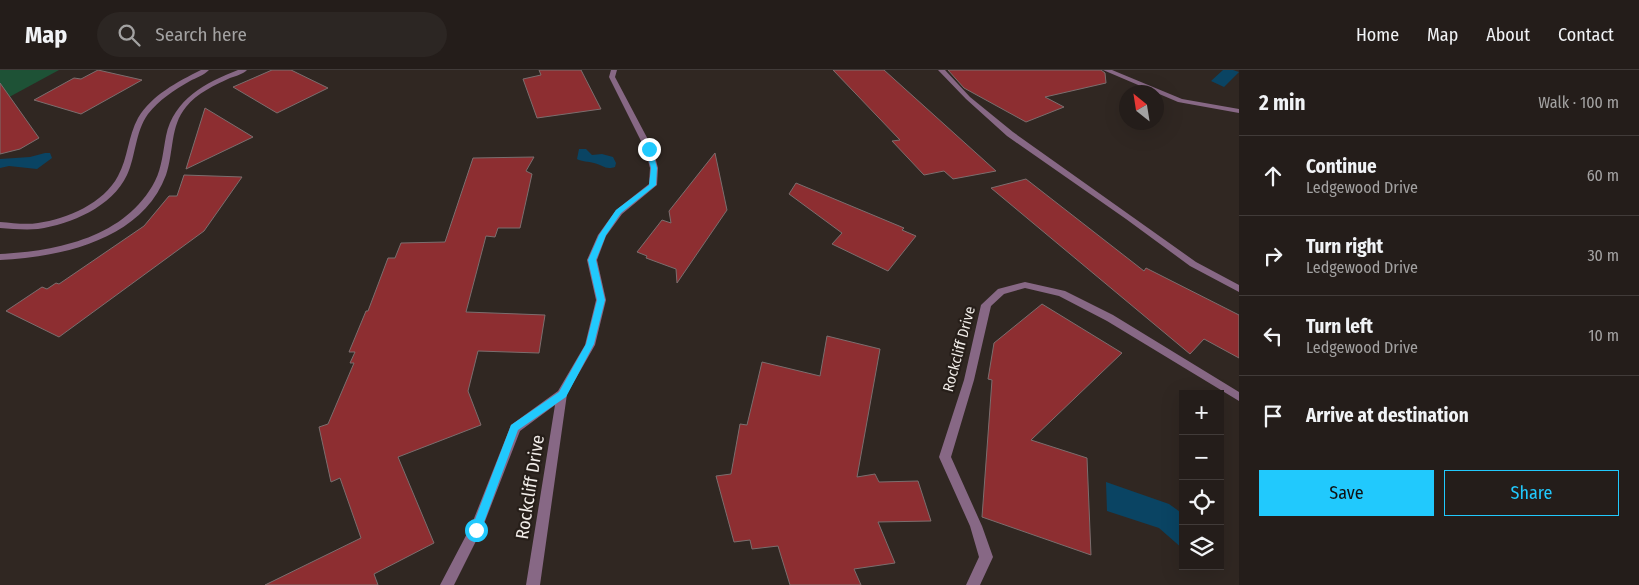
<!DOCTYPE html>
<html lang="en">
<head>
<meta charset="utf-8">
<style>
  body { margin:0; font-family:"Fira Sans Condensed",sans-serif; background:#2c2623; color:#f1f3f6 }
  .controls { position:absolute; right:15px; bottom:15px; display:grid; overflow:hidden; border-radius:0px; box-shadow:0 5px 20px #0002 }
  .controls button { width:45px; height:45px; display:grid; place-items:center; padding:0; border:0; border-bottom:1px solid #413b39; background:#241d1a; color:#f1f3f6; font:25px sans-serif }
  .compass { position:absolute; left:1119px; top:15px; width:45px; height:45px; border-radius:50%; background:#241d1a; box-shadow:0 5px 20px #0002; rotate:330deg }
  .stop { position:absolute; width:15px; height:15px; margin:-11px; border:4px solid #21c9fd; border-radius:50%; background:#fff }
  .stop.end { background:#21c9fd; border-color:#fff; box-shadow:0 1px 5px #0008 }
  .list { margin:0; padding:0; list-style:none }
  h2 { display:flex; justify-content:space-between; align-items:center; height:65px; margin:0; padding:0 20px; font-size:21px }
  h2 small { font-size:16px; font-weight:400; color:#a3a2a2 }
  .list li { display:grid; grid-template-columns:32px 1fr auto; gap:15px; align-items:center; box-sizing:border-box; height:80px; padding:0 20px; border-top:1px solid #413b39 }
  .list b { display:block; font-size:19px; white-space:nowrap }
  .list p { margin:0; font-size:16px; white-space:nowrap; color:#a3a2a2 }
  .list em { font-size:16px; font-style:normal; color:#a3a2a2 }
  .actions { display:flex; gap:10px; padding:15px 20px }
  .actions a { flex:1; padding:11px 0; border:1px solid #21c9fd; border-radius:0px; text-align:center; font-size:18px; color:#21c9fd }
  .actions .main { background:#21c9fd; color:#111 }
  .icon { flex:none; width:28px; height:28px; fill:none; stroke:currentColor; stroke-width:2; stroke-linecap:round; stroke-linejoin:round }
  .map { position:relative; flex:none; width:1239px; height:515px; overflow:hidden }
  header { display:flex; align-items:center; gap:30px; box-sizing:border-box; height:70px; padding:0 25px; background:#241d1a; border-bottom:1px solid #413b39 }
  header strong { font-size:24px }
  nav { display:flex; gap:28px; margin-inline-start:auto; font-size:18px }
  .search { width:350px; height:45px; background:#2c2623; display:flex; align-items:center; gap:12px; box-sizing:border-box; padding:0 18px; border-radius:28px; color:#a3a2a2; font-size:19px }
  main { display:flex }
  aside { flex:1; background:#241d1a }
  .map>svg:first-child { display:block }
  .green { fill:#1e5236 }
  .water { fill:#0a4463 }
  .building { fill:#8d2e31; stroke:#7b6e6e }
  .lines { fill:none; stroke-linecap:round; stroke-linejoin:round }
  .street { fill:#876885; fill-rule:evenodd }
  .route { fill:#21c9fd }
  .labels { text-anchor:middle; stroke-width:4.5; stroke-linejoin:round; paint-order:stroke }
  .street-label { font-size:15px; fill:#f1ece8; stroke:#261e19 }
  .near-street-label { font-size:18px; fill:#f1ece8; stroke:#261e19 }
</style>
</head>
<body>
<header>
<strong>Map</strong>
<div class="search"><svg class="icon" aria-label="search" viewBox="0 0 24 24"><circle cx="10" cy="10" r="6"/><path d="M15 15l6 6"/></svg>Search here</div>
<nav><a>Home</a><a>Map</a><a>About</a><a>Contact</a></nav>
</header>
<main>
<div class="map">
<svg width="1239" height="515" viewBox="0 0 1239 515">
  <rect width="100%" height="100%" fill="#302722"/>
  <path class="green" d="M 0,0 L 59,0 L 0,32 Z"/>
  <path class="water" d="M 1223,0 L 1233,0 L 1239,2 L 1224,17 L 1211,11 Z
    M 579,79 L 586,79 L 592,85 L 602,84 L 613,87 L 616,93 L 615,97 C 605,100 603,95 594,93 C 588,91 582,92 577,89 Z
    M 45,83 L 50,83 L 52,88 L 37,99 L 9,96 L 0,98 L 0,89 L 30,87 Z
    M 1106,412 L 1169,434 L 1183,444 L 1183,479 L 1159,458 L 1107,441 Z"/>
  <path class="building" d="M 98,0 L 142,10 L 81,44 L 34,30 L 74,8 L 81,9 Z
    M 272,0 L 291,0 L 328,18 L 277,43 L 233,17 Z
    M 539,0 L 581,0 L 601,39 L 537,48 L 523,9 L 541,5 Z
    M 833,0 L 884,0 L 996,101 L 953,109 L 944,101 L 924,105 L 892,71 L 900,70 Z
    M 948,0 L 1101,0 L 1105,3 L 1106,13 L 1045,27 L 1064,37 L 1026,52 L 964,18 Z
    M 0,13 L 39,68 L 20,79 L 0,84 Z
    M 205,38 L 253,67 L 186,99 Z
    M 715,83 L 727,140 L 677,213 L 676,199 L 646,188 L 647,186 L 637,182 L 662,150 L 671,153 L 669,141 Z
    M 534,87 L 526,101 L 532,104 L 520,158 L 498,158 L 495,167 L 486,166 L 466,242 L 545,245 L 539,283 L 478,281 L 468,321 L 481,355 L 398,387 L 434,473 L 374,504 L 378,515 L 265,515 L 361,468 L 340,408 L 331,412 L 319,357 L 328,354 L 354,293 L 350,293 L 355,282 L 349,282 L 366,241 L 368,241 L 388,188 L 395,188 L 401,173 L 445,172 L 473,88 Z
    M 184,105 L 242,107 L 204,161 L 59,267 L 6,241 L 42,217 L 47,219 L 56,213 L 59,214 L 144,156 L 169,126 L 177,126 Z
    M 1026,109 L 1144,201 L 1146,198 L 1239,245 L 1239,288 L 1204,269 L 1190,284 L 991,118 Z
    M 796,113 L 904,158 L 902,160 L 916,166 L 888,201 L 832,174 L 842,163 L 789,124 Z
    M 1042,234 L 1122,283 L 1031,370 L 1087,388 L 1091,485 L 982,447 L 992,310 L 988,309 L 994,273 Z
    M 827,266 L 880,279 L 857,407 L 875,404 L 879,412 L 918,411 L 931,451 L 878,452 L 895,493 L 854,499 L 861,515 L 790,515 L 778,476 L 752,479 L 750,470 L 734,472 L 716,406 L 731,404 L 740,354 L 747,355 L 762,292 L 820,306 Z"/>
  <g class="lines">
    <path class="street" d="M 201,0 L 209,0 C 204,5 196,8 190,11 C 174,20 159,30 148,44 C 135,62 136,86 127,105 C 112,137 71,154 38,159 C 26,160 12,159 0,158 L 0,152 C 13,153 26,155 38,153 C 67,149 104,133 118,106 C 128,88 128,66 138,48 C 152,25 177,12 201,0 Z
      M 238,0 L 247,0 C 243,4 236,6 230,8 C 215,15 197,23 186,37 C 170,56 174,82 166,105 C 142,170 61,187 0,190 L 0,184 C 58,181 126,167 155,111 C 162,97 163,81 166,66 C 174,29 205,13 238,0 Z
      M 611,0 L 617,0 L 615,7 L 653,79 L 658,98 L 657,115 L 622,144 L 606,166 L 597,190 L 606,230 L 595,275 L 567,324 L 540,515 L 526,515 L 555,335 L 520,361 L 482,459 L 454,515 L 440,515 L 471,456 L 511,355 L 558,321 L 585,275 L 596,230 L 587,190 L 598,165 L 616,140 L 649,114 L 650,98 L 645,79 L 609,7 Z
      M 938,0 L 945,0 L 970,27 L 1013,62 L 1196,192 L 1239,215 L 1239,222 L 1190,196 L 1126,149 L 1007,66 L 966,29 Z
      M 1103,0 L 1112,0 L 1182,29 L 1239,39 L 1239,43 L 1178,32 Z
      M 1025,212 L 1065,221 L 1113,245 L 1239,322 L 1239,331 L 1107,251 L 1059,226 L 1025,218 L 1004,224 L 991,236 L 974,310 L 951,387 L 982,456 L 993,487 L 980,515 L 966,515 L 979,487 L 970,456 L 939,387 L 964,310 L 981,235 L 998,219 Z"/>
  </g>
  <path class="route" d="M 649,77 L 652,79 L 657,98 L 656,115 L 621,143 L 606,165 L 596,190 L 605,230 L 594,274 L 566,327 L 518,360 L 480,463 L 473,463 L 471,460 L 511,355 L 559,322 L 586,274 L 597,230 L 588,190 L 599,165 L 616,140 L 649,115 L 651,98 L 646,79 Z"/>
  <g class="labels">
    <g class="street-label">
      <text transform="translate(959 279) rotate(-75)" y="5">Rockcliff Drive</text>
    </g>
    <g class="near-street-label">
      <text transform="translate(530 417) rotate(-81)" y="6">Rockcliff Drive</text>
    </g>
  </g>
</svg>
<div class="controls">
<button>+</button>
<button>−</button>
<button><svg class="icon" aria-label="locate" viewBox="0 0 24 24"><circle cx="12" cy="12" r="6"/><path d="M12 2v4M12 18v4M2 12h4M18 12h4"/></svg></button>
<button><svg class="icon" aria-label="layers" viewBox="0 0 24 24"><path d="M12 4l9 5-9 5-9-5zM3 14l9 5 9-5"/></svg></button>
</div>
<svg class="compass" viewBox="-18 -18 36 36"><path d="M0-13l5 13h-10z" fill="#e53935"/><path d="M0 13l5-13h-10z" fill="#a3a2a2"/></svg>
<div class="stop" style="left:476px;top:460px"></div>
<div class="stop end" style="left:649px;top:79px"></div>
</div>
<aside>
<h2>2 min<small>Walk · 100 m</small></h2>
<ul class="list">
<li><svg class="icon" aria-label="ahead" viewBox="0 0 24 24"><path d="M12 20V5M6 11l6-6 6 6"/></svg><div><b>Continue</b><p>Ledgewood Drive</p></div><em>60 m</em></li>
<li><svg class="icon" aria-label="right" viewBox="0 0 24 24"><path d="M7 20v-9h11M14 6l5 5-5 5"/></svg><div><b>Turn right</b><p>Ledgewood Drive</p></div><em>30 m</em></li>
<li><svg class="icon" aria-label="left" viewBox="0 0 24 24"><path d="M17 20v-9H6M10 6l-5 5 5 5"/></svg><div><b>Turn left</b><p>Ledgewood Drive</p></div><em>10 m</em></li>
<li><svg class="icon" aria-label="arrive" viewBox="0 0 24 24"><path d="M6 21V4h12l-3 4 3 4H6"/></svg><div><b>Arrive at destination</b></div></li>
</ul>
<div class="actions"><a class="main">Save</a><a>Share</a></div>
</aside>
</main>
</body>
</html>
